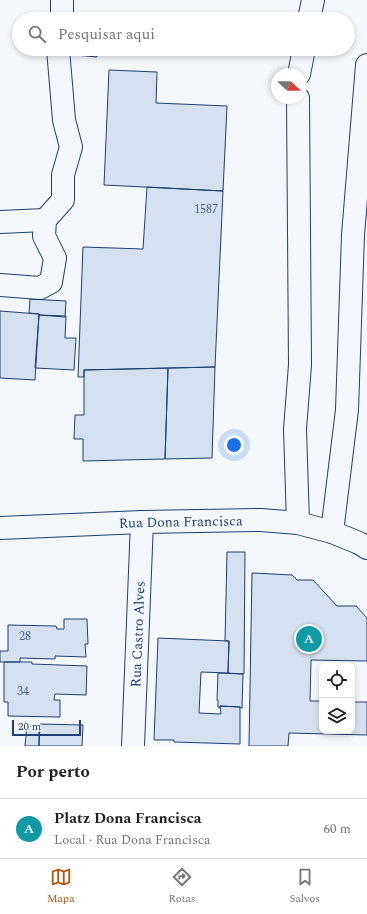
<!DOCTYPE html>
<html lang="pt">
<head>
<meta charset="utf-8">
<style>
  body { margin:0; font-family:Spectral,serif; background:#f6f6f6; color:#202124 }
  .controls { position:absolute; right:12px; bottom:12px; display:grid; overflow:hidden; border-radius:8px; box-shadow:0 2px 6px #0003 }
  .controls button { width:36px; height:36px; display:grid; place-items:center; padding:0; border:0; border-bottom:1px solid #e0e0e0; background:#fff; color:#202124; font:20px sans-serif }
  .compass { position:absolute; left:271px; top:68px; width:36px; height:36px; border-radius:50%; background:#fff; box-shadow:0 2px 6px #0003; rotate:112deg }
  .scale { position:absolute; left:12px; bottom:10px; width:69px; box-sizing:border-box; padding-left:4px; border:2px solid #1d3f73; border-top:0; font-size:11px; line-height:14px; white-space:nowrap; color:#1d3f73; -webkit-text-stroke:3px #f4f7fb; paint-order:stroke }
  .you { position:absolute; left:234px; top:445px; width:14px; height:14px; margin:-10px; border:3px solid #fff; border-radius:50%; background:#1a73e8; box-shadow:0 0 0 6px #1a73e833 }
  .badge { display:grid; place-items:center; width:26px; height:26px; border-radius:50%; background:#b45309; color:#fff; font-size:13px; font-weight:700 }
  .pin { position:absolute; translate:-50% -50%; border:2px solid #fff; box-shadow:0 1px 4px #0006 }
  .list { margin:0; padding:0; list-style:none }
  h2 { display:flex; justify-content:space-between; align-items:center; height:52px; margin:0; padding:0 16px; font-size:17px }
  h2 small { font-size:13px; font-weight:400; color:#757577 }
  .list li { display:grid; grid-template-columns:26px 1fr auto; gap:12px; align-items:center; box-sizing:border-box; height:60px; padding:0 16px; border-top:1px solid #e0e0e0 }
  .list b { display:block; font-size:15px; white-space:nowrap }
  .list p { margin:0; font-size:13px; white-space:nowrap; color:#757577 }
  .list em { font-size:13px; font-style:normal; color:#757577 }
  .icon { flex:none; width:22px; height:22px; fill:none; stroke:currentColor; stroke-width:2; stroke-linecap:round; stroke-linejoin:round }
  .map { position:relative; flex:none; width:367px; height:746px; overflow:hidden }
  .search { position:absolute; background:#fff; box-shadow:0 2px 6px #0003; left:12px; right:12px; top:12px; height:44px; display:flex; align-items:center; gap:10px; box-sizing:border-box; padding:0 14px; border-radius:22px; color:#757577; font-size:15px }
  .sheet { height:112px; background:#fff }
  nav { display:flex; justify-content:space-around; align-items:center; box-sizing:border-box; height:56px; border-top:1px solid #e0e0e0; background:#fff; font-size:11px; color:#757577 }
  nav a { display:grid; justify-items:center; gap:2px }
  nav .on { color:#b45309 }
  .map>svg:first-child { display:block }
  .building { fill:#d5e0f0; stroke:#1d3f73 }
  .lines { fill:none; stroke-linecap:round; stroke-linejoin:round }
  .minor-casing { stroke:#1d3f73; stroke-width:24 }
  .major-casing { stroke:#1d3f73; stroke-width:24 }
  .minor { stroke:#f4f7fb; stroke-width:22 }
  .major { stroke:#f4f7fb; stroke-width:22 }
  .labels { text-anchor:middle; stroke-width:3; stroke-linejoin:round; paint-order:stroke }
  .number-label { font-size:12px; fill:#4b6792 }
  .street-label { font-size:14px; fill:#1d3f73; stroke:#f4f7fb }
</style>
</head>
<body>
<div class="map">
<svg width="367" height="746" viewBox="0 0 367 746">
  <rect width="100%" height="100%" fill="#f4f7fb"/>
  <path class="building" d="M 69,15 L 100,18 L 100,19 L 68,19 Z
    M 66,49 L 97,49 L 97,57 L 65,54 Z
    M 109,70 L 157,72 L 156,103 L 227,106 L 223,191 L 104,185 Z
    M 147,187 L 223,191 L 215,367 L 84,370 L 84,377 L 78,377 L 83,247 L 143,249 Z
    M 30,299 L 66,301 L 65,317 L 39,315 L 39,314 L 29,313 Z
    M 0,311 L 39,314 L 35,380 L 0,378 Z
    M 39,315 L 66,316 L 65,338 L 76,338 L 74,370 L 35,368 Z
    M 215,367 L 212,458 L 165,459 L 168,368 Z
    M 168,368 L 165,459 L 83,461 L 83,439 L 74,439 L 75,415 L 84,415 L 84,370 Z
    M 227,552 L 245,552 L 244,673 L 243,674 L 228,673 L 229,641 L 225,641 Z
    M 252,573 L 292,575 L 297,580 L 313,580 L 337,606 L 356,606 L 367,618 L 367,661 L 311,660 L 310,701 L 322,701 L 322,731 L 352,731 L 352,702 L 367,702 L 367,735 L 289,733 L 288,746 L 249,746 Z
    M 64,619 L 87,619 L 88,644 L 85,644 L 86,657 L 55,656 L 55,659 L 20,658 L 20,662 L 0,662 L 0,651 L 8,651 L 8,625 L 56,626 L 57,629 L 64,629 Z
    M 158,638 L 229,641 L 228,673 L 201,672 L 199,713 L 221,714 L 220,706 L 240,707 L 240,744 L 174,742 L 174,740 L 154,740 Z
    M 4,662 L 32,662 L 32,664 L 87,666 L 86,695 L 55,694 L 54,700 L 60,700 L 60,717 L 8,716 L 8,702 L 4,702 Z
    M 218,673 L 243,674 L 242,708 L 241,708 L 240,707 L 220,706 L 220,708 L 218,707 L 218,700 L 217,700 Z
    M 40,724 L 83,725 L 82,746 L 39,746 Z
    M 27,726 L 39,727 L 39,746 L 25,746 Z"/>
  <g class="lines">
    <g class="minor-casing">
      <g id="minor">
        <path d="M 62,0 L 62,19"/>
        <path d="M 309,19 L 313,0"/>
        <path d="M 299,74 L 304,49"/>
        <path d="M 298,98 L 300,365 L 295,429 L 298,523"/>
        <path d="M 0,222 L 45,220"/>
        <path d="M 0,285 L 40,288 L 51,282 L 55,258 L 44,236 L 45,220 L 63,200 L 63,175 L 71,147 L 64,120 L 58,49"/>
        <path d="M 332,532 L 347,410 L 353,235 L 367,65"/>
        <path id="s1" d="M 133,746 L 142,522"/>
      </g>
    </g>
    <g class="major-casing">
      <g id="major">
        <path id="s2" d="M 0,528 L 142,522 L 261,520 L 298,523 L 332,532 L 359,543 L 367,548"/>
      </g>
    </g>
    <use href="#minor" class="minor"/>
    <use href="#major" class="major"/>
  </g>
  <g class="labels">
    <g class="number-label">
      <text x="206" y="213">1587</text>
      <text x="25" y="640">28</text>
      <text x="23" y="695">34</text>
    </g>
    <g class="street-label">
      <text dy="5" stroke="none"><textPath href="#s2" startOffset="181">Rua Dona Francisca</textPath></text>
      <text dy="5" stroke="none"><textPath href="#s1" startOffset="112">Rua Castro Alves</textPath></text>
    </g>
  </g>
</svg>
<div class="controls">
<button><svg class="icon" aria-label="locate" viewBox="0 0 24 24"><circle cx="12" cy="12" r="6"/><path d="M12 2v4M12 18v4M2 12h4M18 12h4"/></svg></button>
<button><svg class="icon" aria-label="layers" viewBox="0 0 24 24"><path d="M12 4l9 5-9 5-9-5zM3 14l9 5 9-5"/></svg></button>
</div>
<svg class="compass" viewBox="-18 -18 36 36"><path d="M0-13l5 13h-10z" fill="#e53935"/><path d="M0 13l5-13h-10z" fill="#757577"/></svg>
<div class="scale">20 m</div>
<div class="you"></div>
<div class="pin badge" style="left:309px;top:639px;background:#0f9aa8">A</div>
<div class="search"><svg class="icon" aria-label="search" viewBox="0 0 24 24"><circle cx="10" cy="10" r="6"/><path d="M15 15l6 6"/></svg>Pesquisar aqui</div>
</div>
<section class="sheet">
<h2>Por perto<small></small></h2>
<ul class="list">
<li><span class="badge" style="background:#0f9aa8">A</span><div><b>Platz Dona Francisca</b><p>Local · Rua Dona Francisca</p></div><em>60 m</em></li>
</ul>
</section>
<nav>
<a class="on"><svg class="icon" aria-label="map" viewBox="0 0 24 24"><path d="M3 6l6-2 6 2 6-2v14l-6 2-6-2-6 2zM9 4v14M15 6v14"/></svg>Mapa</a>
<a><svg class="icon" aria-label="directions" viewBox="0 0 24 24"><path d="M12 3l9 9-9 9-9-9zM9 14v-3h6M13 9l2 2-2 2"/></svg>Rotas</a>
<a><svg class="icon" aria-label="saved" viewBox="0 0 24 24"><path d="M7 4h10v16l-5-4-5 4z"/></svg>Salvos</a>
</nav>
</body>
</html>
